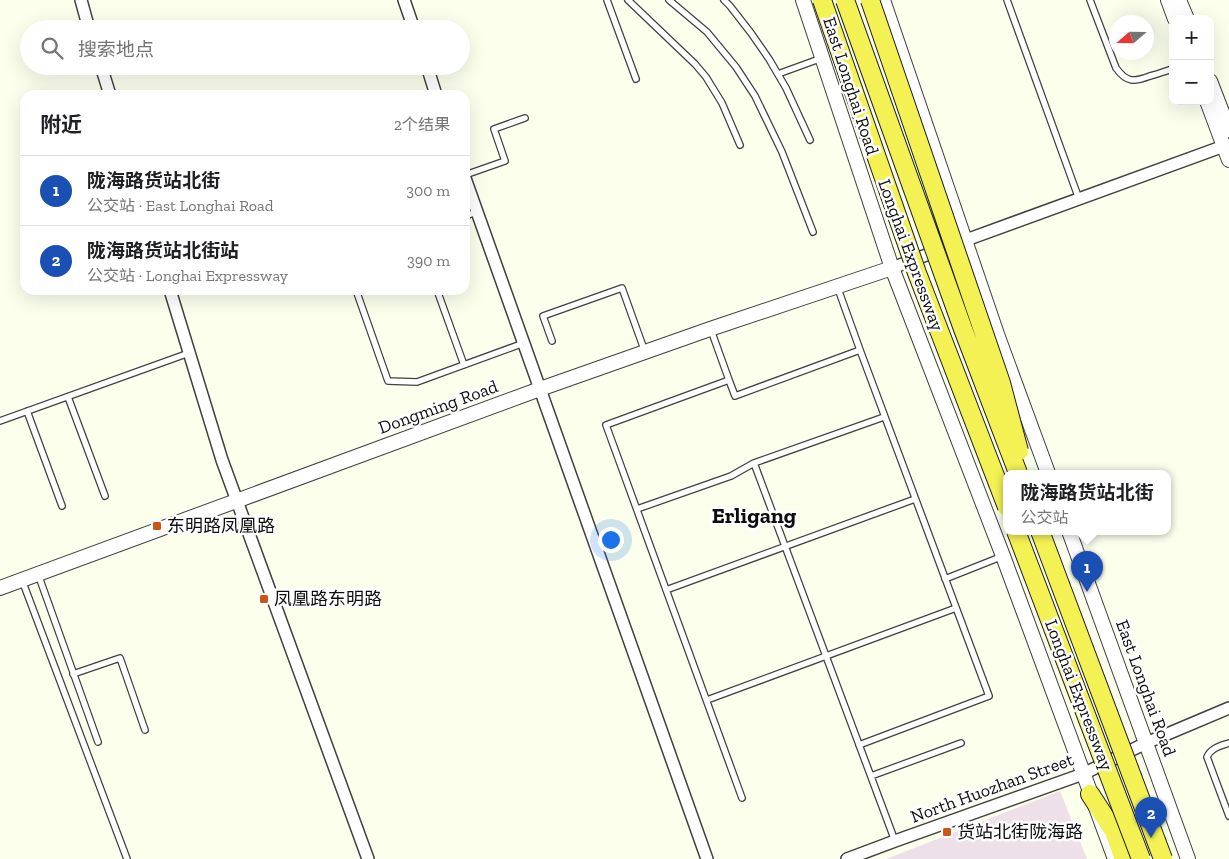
<!DOCTYPE html>
<html lang="zh">
<head>
<meta charset="utf-8">
<style>
  body { margin:0; font-family:"Zilla Slab","Noto Sans SC",serif; background:#f6f6f6; color:#202124 }
  .controls { position:absolute; right:15px; top:15px; display:grid; overflow:hidden; border-radius:10px; box-shadow:0 5px 20px #0002 }
  .controls button { width:45px; height:45px; display:grid; place-items:center; padding:0; border:0; border-bottom:1px solid #e0e0e0; background:#fff; color:#202124; font:25px sans-serif }
  .compass { position:absolute; left:1109px; top:15px; width:45px; height:45px; border-radius:50%; background:#fff; box-shadow:0 5px 20px #0002; rotate:250deg }
  .you { position:absolute; left:610px; top:539px; width:18px; height:18px; margin:-12px; border:4px solid #fff; border-radius:50%; background:#1a73e8; box-shadow:0 0 0 8px #1a73e833 }
  .badge { display:grid; place-items:center; width:32px; height:32px; border-radius:50%; background:#7c3aed; color:#fff; font-size:16px; font-weight:700 }
  .pin { position:absolute; translate:-50% -41px; filter:drop-shadow(0 1px 2px #0008) }
  .pin::after { content:''; position:absolute; top:26px; width:18px; height:15px; background:inherit; clip-path:polygon(0 0,100% 0,50% 100%) }
  .popup { position:absolute; left:1003px; top:470px; width:168px; height:65px; box-sizing:border-box; display:grid; place-content:center; border-radius:10px; background:#fff; filter:drop-shadow(0 1px 4px #0005); font-size:16px; white-space:nowrap; color:#757577 }
  .popup b { font-size:19px; color:#202124 }
  .popup::after { content:''; position:absolute; left:50%; top:100%; margin-left:-10px; border:10px solid transparent; border-top-color:#fff }
  .list { margin:0; padding:0; list-style:none }
  h2 { display:flex; justify-content:space-between; align-items:center; height:65px; margin:0; padding:0 20px; font-size:21px }
  h2 small { font-size:16px; font-weight:400; color:#757577 }
  .list li { display:grid; grid-template-columns:32px 1fr auto; gap:15px; align-items:center; box-sizing:border-box; height:70px; padding:0 20px; border-top:1px solid #e0e0e0 }
  .list b { display:block; font-size:19px; white-space:nowrap }
  .list p { margin:0; font-size:16px; white-space:nowrap; color:#757577 }
  .list em { font-size:16px; font-style:normal; color:#757577 }
  .icon { flex:none; width:28px; height:28px; fill:none; stroke:currentColor; stroke-width:2; stroke-linecap:round; stroke-linejoin:round }
  .map { position:relative; flex:none; width:1229px; height:859px; overflow:hidden }
  .search { position:absolute; background:#fff; box-shadow:0 5px 20px #0002; left:20px; top:20px; width:450px; height:55px; display:flex; align-items:center; gap:12px; box-sizing:border-box; padding:0 18px; border-radius:28px; color:#757577; font-size:19px }
  .panel { position:absolute; background:#fff; box-shadow:0 5px 20px #0002; left:20px; top:90px; width:450px; height:205px; border-radius:15px }
  .map>svg:first-child { display:block }
  .industrial { fill:#ede0e9 }
  .lines { fill:none; stroke-linecap:round; stroke-linejoin:round }
  .service-casing { stroke:#404040; stroke-width:8 }
  .minor-casing { stroke:#404040; stroke-width:14 }
  .tertiary-casing { stroke:#404040; stroke-width:16 }
  .trunk-casing { stroke:#1e1e1e; stroke-width:20 }
  .service { stroke:#fff; stroke-width:5.5 }
  .minor { stroke:#fff; stroke-width:11 }
  .tertiary { stroke:#fff; stroke-width:14 }
  .trunk { stroke:#f3f153; stroke-width:18 }
  .trunk-bridge-casing { stroke:#1e1e1e; stroke-width:20; stroke-linecap:butt }
  .trunk-bridge { stroke:#f3f153; stroke-width:18 }
  .poi-dot { fill:#cc5415; stroke:#fff; stroke-width:2 }
  .labels { text-anchor:middle; stroke-width:5; stroke-linejoin:round; paint-order:stroke }
  .street-label { font-size:18px; fill:#0d0d0d; stroke:#fff }
  .poi-label { font-size:18px; fill:#0d0d0d; stroke:#fff; text-anchor:start }
  .district-label { font-size:22px; font-weight:bold; fill:#0d0d0d; stroke:#fff }
</style>
</head>
<body>
<div class="map">
<svg width="1229" height="859" viewBox="0 0 1229 859">
  <rect width="100%" height="100%" fill="#fbffec"/>
  <path class="industrial" d="M 1060,791 L 1087,859 L 886,859 Z"/>
  <g class="lines">
    <g class="service-casing">
      <path id="service" d="M 607,0 L 636,79
        M 628,0 L 695,64 L 706,77 L 722,103 L 740,145
        M 669,0 L 707,32 L 736,67 L 755,96 L 782,152 L 813,232
        M 724,0 L 730,6 L 751,33 L 769,59 L 786,88 L 810,140
        M 1007,0 L 1079,199
        M 1090,0 L 1116,68 C 1127,83 1134,82 1150,76 C 1158,74 1165,71 1173,69
        M 778,74 L 822,58
        M 465,175 L 505,161 L 494,129 L 525,118
        M 465,216 L 477,212
        M 837,286 L 860,350 L 989,696 L 859,745
        M 356,290 L 388,381 L 417,382 L 524,343
        M 437,290 L 464,365
        M 711,330 L 729,380
        M 552,341 L 543,316 L 622,288 L 645,352
        M 68,397 L 105,496
        M 27,411 L 62,506
        M 0,421 L 189,353
        M 754,463 L 895,841
        M 637,509 L 731,476 L 754,463 L 884,417
        M 38,574 L 98,742
        M 945,579 L 1003,556
        M 22,580 L 127,859
        M 666,590 L 915,499
        M 73,674 L 120,658 L 145,730
        M 707,700 L 956,608
        M 1229,743 C 1220,746 1211,748 1207,757 L 1229,816
        M 871,776 L 961,743
        M 742,798 L 606,425 L 729,380 L 735,396 L 860,350"/>
    </g>
    <g class="minor-casing">
      <path id="minor" d="M 81,0 L 89,29
        M 404,0 L 414,29
        M 101,66 L 110,95
        M 427,66 L 436,95
        M 465,178 L 707,859
        M 892,268 L 966,240 L 1224,146
        M 170,290 L 222,460 L 368,859
        M 847,859 L 895,841 L 1083,774 L 1146,743 L 1229,708"/>
    </g>
    <g class="tertiary-casing">
      <path id="tertiary" d="M 803,0 L 892,268 L 1003,556 L 1115,859
        M 883,0 L 998,337 L 1048,473
        M 1168,0 L 1175,19
        M 1179,0 L 1187,19
        M 1210,81 L 1229,130
        M 1207,101 L 1229,160
        M 1069,531 L 1188,859
        M 0,588 L 540,389 L 710,329 L 892,268"/>
    </g>
    <g class="trunk-casing">
      <path id="trunk" d="M 1090,794 L 1114,831 L 1124,859"/>
    </g>
    <use href="#service" class="service"/>
    <use href="#minor" class="minor"/>
    <use href="#tertiary" class="tertiary"/>
    <use href="#trunk" class="trunk"/>
    <g class="trunk-bridge-casing">
      <path id="trunk-bridge" d="M 822,0 L 917,273 L 1007,507
        M 845,0 L 963,329 L 1018,473
        M 870,0 L 1001,383 L 1019,451
        M 1016,531 L 1141,859
        M 1040,531 L 1163,859"/>
    </g>
    <use href="#trunk-bridge" class="trunk-bridge"/>
  </g>
  <g class="poi-dot">
    <rect x="152" y="521" width="10" height="10" rx="2.5"/>
    <rect x="259" y="594" width="10" height="10" rx="2.5"/>
    <rect x="942" y="827" width="10" height="10" rx="2.5"/>
  </g>
  <g class="labels">
    <g class="street-label">
      <text transform="translate(851 86) rotate(72)" y="6">East Longhai Road</text>
      <text transform="translate(911 255) rotate(70)" y="6">Longhai Expressway</text>
      <text transform="translate(438 407) rotate(-20)" y="6">Dongming Road</text>
      <text transform="translate(1146 688) rotate(70)" y="6">East Longhai Road</text>
      <text transform="translate(1079 695) rotate(69)" y="6">Longhai Expressway</text>
      <text transform="translate(992 788) rotate(-20)" y="6">North Huozhan Street</text>
    </g>
    <g class="poi-label">
      <text x="167" y="532">东明路凤凰路</text>
      <text x="274" y="605">凤凰路东明路</text>
      <text x="957" y="838">货站北街陇海路</text>
    </g>
    <g class="district-label">
      <text x="754" y="523">Erligang</text>
    </g>
  </g>
</svg>
<div class="controls">
<button>+</button>
<button>−</button>
</div>
<svg class="compass" viewBox="-18 -18 36 36"><path d="M0-13l5 13h-10z" fill="#e53935"/><path d="M0 13l5-13h-10z" fill="#757577"/></svg>
<div class="you"></div>
<div class="pin badge" style="left:1087px;top:592px;background:#1a4fb4">1</div>
<div class="popup"><b>陇海路货站北街</b>公交站</div>
<div class="pin badge" style="left:1151px;top:838px;background:#1a4fb4">2</div>
<div class="search"><svg class="icon" aria-label="search" viewBox="0 0 24 24"><circle cx="10" cy="10" r="6"/><path d="M15 15l6 6"/></svg>搜索地点</div>
<section class="panel">
<h2>附近<small>2个结果</small></h2>
<ul class="list">
<li><span class="badge" style="background:#1a4fb4">1</span><div><b>陇海路货站北街</b><p>公交站 · East Longhai Road</p></div><em>300 m</em></li>
<li><span class="badge" style="background:#1a4fb4">2</span><div><b>陇海路货站北街站</b><p>公交站 · Longhai Expressway</p></div><em>390 m</em></li>
</ul>
</section>
</div>
</body>
</html>
